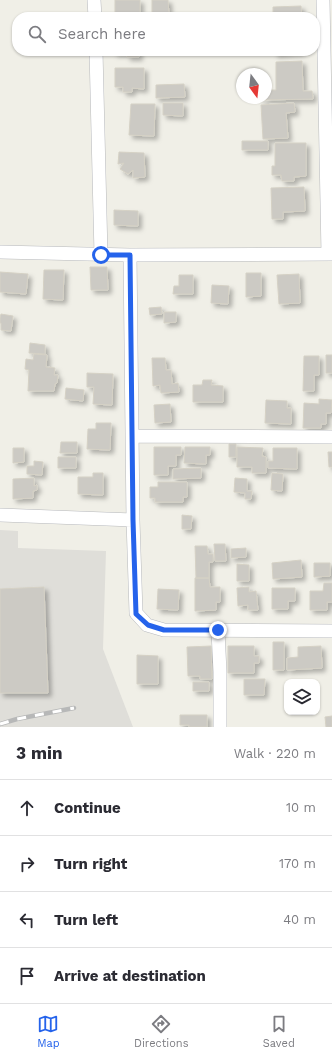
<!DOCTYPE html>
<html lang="en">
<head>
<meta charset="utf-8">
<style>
  body { margin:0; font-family:"Work Sans",sans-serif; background:#f2f2f3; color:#2b2b33 }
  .controls { position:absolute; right:12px; bottom:12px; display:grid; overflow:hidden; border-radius:8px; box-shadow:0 1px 3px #0004 }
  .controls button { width:36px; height:36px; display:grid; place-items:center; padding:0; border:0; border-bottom:1px solid #e1e1e2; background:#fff; color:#2b2b33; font:20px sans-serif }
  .compass { position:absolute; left:236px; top:68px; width:36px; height:36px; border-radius:50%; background:#fff; box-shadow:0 1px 3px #0004; rotate:165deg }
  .stop { position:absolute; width:12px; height:12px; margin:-9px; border:3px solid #2563eb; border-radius:50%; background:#fff }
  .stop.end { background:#2563eb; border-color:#fff; box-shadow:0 1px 4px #0008 }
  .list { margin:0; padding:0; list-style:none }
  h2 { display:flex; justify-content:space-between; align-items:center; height:52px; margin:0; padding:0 16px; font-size:17px }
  h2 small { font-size:13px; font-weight:400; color:#7c7c81 }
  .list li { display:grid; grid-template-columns:26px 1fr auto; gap:12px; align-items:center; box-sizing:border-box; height:56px; padding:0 16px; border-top:1px solid #e1e1e2 }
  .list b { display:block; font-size:15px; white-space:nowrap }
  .list em { font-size:13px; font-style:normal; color:#7c7c81 }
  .icon { flex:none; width:22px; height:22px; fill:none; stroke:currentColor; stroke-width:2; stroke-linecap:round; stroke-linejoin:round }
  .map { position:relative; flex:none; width:332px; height:727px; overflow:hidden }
  .search { position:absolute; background:#fff; box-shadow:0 1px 3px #0004; left:12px; right:12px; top:12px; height:44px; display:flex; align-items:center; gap:10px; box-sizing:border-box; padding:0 14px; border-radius:16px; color:#7c7c81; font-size:15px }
  .sheet { height:276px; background:#fff }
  nav { display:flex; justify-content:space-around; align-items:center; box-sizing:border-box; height:56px; border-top:1px solid #e1e1e2; background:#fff; font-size:11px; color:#7c7c81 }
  nav a { display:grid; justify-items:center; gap:2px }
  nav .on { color:#2563eb }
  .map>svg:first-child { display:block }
  .industrial { fill:#dfded9 }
  .building { fill:#cccac4; stroke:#d5d1c5; filter:url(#shadow) }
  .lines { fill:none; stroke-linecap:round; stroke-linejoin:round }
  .street-casing { stroke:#b7b9bd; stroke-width:14 }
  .street { stroke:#fff; stroke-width:13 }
  .rail-casing { stroke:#b7b8b8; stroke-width:4.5 }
  .rail { stroke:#fff; stroke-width:3; stroke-dasharray:9; stroke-linecap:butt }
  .route { stroke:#2563eb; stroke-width:5 }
</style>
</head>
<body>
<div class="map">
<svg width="332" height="727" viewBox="0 0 332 727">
  <defs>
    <filter id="shadow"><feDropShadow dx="3.5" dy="3.5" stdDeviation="2" flood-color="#0004"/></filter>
  </defs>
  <rect width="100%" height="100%" fill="#f0efe7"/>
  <path class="industrial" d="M 0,530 L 18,531 L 18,548 L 106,551 L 103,649 L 133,727 L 0,727 Z"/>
  <path class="building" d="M 115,0 L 140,0 L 140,14 L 115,14 Z
    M 152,0 L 168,0 L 169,15 L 152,16 Z
    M 301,6 L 302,17 L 273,17 L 273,7 Z
    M 114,51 L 139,51 L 139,57 L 127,57 L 127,53 L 114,53 Z
    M 274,51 L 301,51 L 301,52 L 275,54 Z
    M 302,61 L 303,91 L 312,91 L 313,99 L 260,100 L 260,98 L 266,98 L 266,90 L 276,90 L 276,62 Z
    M 115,68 L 144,68 L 144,89 L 132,88 L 132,92 L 123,92 L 123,87 L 115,87 Z
    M 184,84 L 185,97 L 156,98 L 156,85 Z
    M 163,103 L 183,103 L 183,116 L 163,115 Z
    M 294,103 L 295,112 L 286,113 L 288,138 L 263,139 L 261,105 Z
    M 131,104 L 155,104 L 154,136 L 129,135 Z
    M 242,141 L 268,141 L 268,150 L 242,150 Z
    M 275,143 L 306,143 L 306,176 L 294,177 L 294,181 L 282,181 L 281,175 L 272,175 L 272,166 L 275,166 Z
    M 119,152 L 144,153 L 145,177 L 133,178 L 133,170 L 128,174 L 120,169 L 124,163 L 118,164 Z
    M 304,187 L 305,211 L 283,212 L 283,219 L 272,219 L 271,188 Z
    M 114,210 L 138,211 L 138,226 L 114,225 Z
    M 90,267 L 107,267 L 108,290 L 91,290 Z
    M 44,270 L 64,270 L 63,300 L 43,299 Z
    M 0,272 L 28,274 L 26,294 L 0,292 Z
    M 246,273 L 261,273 L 261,296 L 246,297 Z
    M 299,274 L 300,303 L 279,304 L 277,275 Z
    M 179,275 L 193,275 L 193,294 L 173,294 L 174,286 L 179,286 Z
    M 212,285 L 229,286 L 228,304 L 211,303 Z
    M 161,307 L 162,314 L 150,315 L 149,308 Z
    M 164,312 L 176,312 L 176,322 L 164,323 Z
    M 1,314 L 13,316 L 11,331 L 1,330 L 1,323 L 0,323 L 0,318 Z
    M 30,343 L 45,345 L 45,354 L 29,353 Z
    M 34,354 L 47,355 L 46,367 L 55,368 L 54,375 L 58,375 L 57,383 L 55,384 L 54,391 L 28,391 L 29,370 L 25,369 L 26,359 L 33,360 Z
    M 326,355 L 332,355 L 332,373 L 326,373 Z
    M 304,356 L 319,356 L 319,375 L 314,375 L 314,391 L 303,391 Z
    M 152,358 L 165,358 L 166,370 L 171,370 L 172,384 L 178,383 L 179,392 L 161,393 L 160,385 L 153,386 Z
    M 87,373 L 113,374 L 112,405 L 93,404 L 94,387 L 87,387 Z
    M 203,380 L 212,380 L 211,385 L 223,386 L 223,402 L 193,402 L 193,385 L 202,385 Z
    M 66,388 L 84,390 L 83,401 L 65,399 Z
    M 319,399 L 332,400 L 331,413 L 326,413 L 326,424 L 321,424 L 321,428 L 303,428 L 304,403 L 319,404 Z
    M 266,400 L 287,401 L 287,408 L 291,408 L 291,424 L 265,423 Z
    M 170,404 L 171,422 L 155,423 L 154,405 Z
    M 96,423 L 111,423 L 110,450 L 87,449 L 88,429 L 96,429 Z
    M 61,442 L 77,442 L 77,453 L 60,453 Z
    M 229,444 L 236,444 L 236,457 L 229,457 Z
    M 154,447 L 181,447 L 181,455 L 176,455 L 176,466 L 168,466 L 168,475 L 154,475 Z
    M 185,447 L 210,447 L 210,455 L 206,455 L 206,464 L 184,463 Z
    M 237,447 L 263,448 L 262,456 L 266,457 L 266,473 L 252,473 L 252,467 L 237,467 Z
    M 13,448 L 24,448 L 24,462 L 13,463 Z
    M 273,448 L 297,448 L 297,469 L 268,468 L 268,461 L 273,461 Z
    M 328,452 L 332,452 L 332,467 L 329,467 Z
    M 58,457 L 76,457 L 76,468 L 58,468 Z
    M 34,461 L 43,462 L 42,475 L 27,474 L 27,466 L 34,466 Z
    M 201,468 L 201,478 L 173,479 L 173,469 Z
    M 93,473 L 103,473 L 103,495 L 78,494 L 78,477 L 93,477 Z
    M 272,473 L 283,474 L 282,491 L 271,490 Z
    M 34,478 L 34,486 L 37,485 L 37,490 L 33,491 L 33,498 L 13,499 L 13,479 Z
    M 235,478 L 247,479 L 247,491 L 252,491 L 251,499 L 245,499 L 245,493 L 234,492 Z
    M 158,482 L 187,482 L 187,497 L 183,497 L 183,502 L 155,502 L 155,498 L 150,498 L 150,487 L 158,487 Z
    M 182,515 L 192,516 L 191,529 L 182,529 Z
    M 214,544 L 225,544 L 226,561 L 215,561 Z
    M 195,546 L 207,546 L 208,554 L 213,554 L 213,562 L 209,562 L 209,578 L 196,578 Z
    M 246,548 L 246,557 L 231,558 L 231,549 Z
    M 301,560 L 302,577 L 273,579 L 272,563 Z
    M 314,563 L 330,563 L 330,576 L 314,577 Z
    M 237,564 L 249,565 L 249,581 L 237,581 Z
    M 195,578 L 209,578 L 210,587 L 220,587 L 220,602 L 216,602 L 216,610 L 195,611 Z
    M 324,583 L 332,583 L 332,602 L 327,602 L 327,610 L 310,610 L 310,591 L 323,591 Z
    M 44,587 L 48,693 L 0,693 L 0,589 Z
    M 249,587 L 249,592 L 256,591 L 258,610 L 248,610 L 248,605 L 238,606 L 237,588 Z
    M 272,588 L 295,588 L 295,601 L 288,601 L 288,609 L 272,609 Z
    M 158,589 L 179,590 L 178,610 L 157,609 Z
    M 273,642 L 284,642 L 284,670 L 273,670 Z
    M 211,646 L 212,679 L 200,679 L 200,676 L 188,676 L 187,647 Z
    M 228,646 L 254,646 L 254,656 L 259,656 L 259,663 L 254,663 L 254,673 L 228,673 Z
    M 321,646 L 322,668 L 287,670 L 287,658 L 298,657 L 298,647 Z
    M 137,655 L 158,656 L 158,684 L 137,684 Z
    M 244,679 L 265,679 L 264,695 L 244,695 Z
    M 193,682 L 209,682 L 209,691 L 193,691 Z
    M 180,715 L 207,715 L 207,727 L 189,727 L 189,725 L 180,725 Z
    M 332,716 L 332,727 L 326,727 L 325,717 Z"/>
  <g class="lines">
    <g class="street-casing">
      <path id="street" d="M 94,0 L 95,17
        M 323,0 L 328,254
        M 96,51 L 101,255
        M 0,252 L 130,255 L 332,254
        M 130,255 L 133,520 L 136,613 L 147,625 L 164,630 L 332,631
        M 132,436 L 332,437
        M 0,515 L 133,520
        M 218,631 L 220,672 L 220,727"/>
    </g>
    <use href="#street" class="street"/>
    <g class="rail-casing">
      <path id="rail" d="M 0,724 L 17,719 L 74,708"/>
    </g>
    <use href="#rail" class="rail"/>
  </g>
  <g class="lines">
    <path class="route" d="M 101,255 L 130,255 L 133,520 L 136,614 L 148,625 L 164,630 L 218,630"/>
  </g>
</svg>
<div class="controls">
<button><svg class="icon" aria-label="layers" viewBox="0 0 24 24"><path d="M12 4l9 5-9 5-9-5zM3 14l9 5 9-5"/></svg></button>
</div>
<svg class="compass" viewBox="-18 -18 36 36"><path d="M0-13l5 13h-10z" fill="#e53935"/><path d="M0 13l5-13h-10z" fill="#7c7c81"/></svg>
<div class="stop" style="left:101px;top:255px"></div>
<div class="stop end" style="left:218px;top:630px"></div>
<div class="search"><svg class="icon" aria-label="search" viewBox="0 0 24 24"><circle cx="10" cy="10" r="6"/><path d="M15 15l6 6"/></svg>Search here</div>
</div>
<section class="sheet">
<h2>3 min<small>Walk · 220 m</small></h2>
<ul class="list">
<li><svg class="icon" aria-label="ahead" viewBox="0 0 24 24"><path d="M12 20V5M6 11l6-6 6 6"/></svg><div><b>Continue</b></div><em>10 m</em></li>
<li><svg class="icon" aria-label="right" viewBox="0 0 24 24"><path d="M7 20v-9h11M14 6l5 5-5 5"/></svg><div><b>Turn right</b></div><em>170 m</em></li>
<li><svg class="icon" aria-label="left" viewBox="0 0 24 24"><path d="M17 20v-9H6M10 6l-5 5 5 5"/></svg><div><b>Turn left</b></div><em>40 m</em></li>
<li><svg class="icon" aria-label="arrive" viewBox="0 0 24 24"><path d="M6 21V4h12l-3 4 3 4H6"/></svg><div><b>Arrive at destination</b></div></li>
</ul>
</section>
<nav>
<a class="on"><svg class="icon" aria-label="map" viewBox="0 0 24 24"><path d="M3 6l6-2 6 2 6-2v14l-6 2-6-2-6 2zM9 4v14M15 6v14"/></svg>Map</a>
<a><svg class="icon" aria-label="directions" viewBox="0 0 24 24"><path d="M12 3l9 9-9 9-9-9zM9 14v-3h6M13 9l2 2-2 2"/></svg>Directions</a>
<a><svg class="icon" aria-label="saved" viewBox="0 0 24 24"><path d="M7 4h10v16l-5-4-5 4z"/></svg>Saved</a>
</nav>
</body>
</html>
